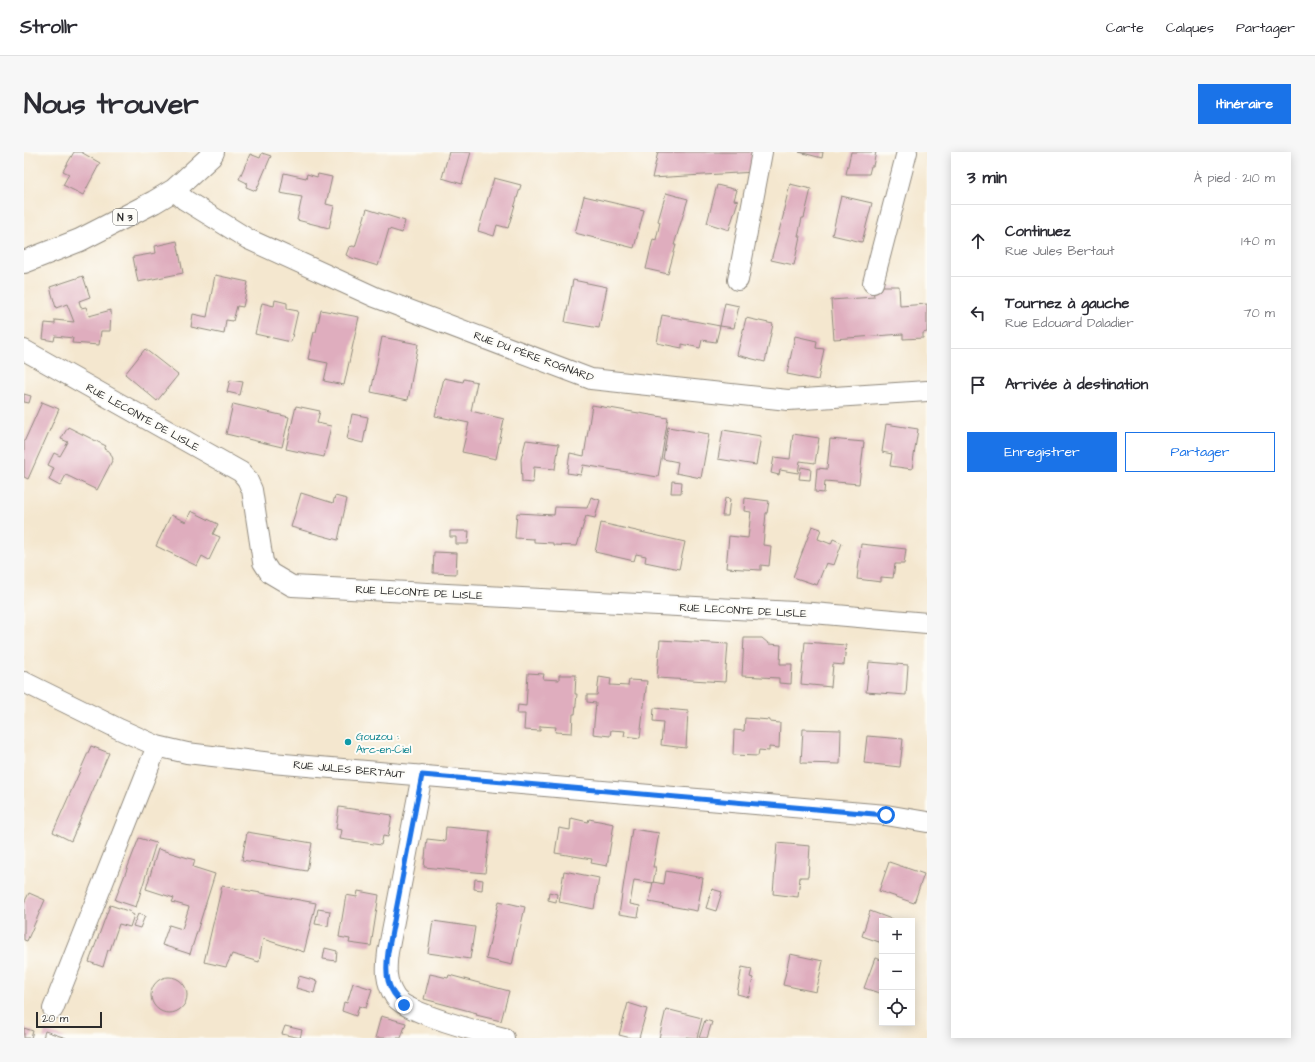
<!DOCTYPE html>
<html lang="fr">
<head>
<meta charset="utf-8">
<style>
  body { margin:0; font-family:"Architects Daughter",sans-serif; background:#f7f7f7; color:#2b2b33 }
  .controls { position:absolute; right:12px; bottom:12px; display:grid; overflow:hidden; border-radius:0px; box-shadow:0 2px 10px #0003 }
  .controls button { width:36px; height:36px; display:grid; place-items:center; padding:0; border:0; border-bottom:1px solid #e1e1e2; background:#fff; color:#2b2b33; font:20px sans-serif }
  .scale { position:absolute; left:12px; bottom:10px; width:66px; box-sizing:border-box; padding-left:4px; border:2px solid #2b2b2b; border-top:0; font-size:11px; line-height:14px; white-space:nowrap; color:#2b2b2b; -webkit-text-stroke:3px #fdfcf7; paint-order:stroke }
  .stop { position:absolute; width:12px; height:12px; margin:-9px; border:3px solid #1a73e8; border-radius:50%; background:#fff }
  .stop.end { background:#1a73e8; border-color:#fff; box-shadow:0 1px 4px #0008 }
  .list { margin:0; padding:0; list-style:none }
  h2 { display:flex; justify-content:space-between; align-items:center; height:52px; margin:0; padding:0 16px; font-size:17px }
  h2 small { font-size:13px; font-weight:400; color:#7c7c81 }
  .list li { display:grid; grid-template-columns:26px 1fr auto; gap:12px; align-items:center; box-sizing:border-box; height:72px; padding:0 16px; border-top:1px solid #e1e1e2 }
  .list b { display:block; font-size:15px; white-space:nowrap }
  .list p { margin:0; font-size:13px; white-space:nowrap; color:#7c7c81 }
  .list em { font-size:13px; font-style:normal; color:#7c7c81 }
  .actions { display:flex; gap:8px; padding:12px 16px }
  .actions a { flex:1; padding:9px 0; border:1px solid #1a73e8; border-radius:0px; text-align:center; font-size:14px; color:#1a73e8 }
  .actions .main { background:#1a73e8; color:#fff }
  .icon { flex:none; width:22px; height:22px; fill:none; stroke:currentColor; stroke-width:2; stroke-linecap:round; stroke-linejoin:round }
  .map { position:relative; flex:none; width:903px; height:886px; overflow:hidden; border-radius:0px }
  header { display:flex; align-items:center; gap:24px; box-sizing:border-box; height:56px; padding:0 20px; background:#fff; border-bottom:1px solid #e1e1e2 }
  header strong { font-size:19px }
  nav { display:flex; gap:22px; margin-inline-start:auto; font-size:14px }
  .intro { display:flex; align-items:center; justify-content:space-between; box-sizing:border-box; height:96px; padding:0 24px }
  h1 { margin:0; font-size:28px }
  .button { padding:10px 18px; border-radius:0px; background:#1a73e8; color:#fff; font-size:14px; font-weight:700 }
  main { display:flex; gap:24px; padding:0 24px }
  aside { flex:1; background:#fff; border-radius:0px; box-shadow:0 2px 10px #0003 }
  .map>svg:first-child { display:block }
  .building { fill:#dfadbe }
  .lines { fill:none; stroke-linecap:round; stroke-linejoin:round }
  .street-casing { stroke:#90897d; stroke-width:22 }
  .primary-casing { stroke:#90897d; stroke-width:24 }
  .street { stroke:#fff; stroke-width:20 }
  .primary { stroke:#fff; stroke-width:22 }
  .route { stroke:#1a73e8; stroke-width:5 }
  .culture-dot { fill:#0f9aa8; stroke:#fdfcf7; stroke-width:1.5 }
  .labels { text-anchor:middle; stroke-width:4; stroke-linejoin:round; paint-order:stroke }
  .shield { fill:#fdfcf7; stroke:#6a6a68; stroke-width:1 }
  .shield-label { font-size:10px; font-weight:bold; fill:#2b2b2b }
  .street-label { font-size:11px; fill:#2b2b2b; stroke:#fdfcf7 }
  .culture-label { font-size:11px; fill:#0d838f; stroke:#fdfcf7; text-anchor:start }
</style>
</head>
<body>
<header>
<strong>Strollr</strong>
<nav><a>Carte</a><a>Calques</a><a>Partager</a></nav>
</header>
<div class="intro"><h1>Nous trouver</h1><a class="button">Itinéraire</a></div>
<main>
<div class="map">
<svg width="903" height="886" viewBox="0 0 903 886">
  <rect width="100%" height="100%" fill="#fdfcf7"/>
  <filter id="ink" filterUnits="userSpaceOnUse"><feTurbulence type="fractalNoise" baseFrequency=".025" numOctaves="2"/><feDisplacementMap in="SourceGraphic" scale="8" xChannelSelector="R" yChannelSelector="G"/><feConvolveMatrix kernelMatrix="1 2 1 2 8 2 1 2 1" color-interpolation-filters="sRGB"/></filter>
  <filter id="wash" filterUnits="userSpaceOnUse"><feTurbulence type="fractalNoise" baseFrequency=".012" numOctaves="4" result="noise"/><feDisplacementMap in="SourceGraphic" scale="16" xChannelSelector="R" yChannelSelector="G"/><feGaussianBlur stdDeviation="0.9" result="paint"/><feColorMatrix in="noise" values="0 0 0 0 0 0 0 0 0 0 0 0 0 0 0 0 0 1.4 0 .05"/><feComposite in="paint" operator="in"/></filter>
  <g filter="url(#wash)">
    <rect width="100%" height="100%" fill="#f4e7cf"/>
    <g id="blocks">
      <path class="building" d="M 50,0 L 57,0 L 76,11 L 59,43 L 39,33 L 45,22 L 39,19 Z
        M 425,0 L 447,0 L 438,32 L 418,26 Z
        M 634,0 L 734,0 L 731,20 L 628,26 Z
        M 775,0 L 799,0 L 798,6 Z
        M 827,0 L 852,0 L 849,14 L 847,14 L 845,22 L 822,22 Z
        M 238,1 L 247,4 L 232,39 L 222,35 L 223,31 L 215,27 L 226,2 L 236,6 Z
        M 260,21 L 282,26 L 283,22 L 293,25 L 294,22 L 308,25 L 302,52 L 310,54 L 305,76 L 273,68 L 278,45 L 256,41 Z
        M 470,26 L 497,33 L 484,76 L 473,73 L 470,84 L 454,79 Z
        M 766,32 L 787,37 L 780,66 L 778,66 L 774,84 L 776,84 L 770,113 L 747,108 L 760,61 L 759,61 Z
        M 693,33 L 713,38 L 710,48 L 714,49 L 705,78 L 683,71 Z
        M 642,41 L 664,47 L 650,93 L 652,93 L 644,122 L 622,117 L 629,87 L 632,88 L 636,70 L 634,69 Z
        M 560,44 L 620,58 L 610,96 L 551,81 Z
        M 817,44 L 848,51 L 838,90 L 808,83 Z
        M 343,57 L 381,69 L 378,81 L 365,77 L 354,114 L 328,106 L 322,103 L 325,95 L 329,94 L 331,95 Z
        M 153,89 L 159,121 L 114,130 L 109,105 L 132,101 L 131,94 Z
        M 191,123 L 224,130 L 219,155 L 213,154 L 209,169 L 202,168 L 200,182 L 167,175 L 169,162 L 183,165 Z
        M 59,124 L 66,145 L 55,149 L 57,156 L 62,155 L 65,164 L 87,158 L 86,179 L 77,179 L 75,193 L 48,191 L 49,186 L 31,184 L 30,189 L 19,187 L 21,171 L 31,172 L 31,168 L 50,170 L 43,152 L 32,156 L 26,135 Z
        M 549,128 L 583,135 L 575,176 L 541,170 Z
        M 849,134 L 875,134 L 876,154 L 903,152 L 903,180 L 899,181 L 899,186 L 879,187 L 879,182 L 810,187 L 807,148 L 850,145 Z
        M 251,148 L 263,151 L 263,157 L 274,159 L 267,190 L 231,182 L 238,151 L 250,154 Z
        M 701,151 L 715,154 L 710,176 L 696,174 Z
        M 297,158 L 335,165 L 320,233 L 300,229 L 304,211 L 284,207 L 290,180 L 292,180 Z
        M 638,163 L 696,174 L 692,190 L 678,188 L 676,196 L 658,192 L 658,196 L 633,191 Z
        M 722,166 L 749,172 L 741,210 L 713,203 Z
        M 771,184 L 793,189 L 792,196 L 800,197 L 794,228 L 763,222 Z
        M 358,185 L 394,192 L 384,248 L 347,240 Z
        M 121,197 L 154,223 L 133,249 L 101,222 Z
        M 420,226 L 439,230 L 440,227 L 453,230 L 447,259 L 480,267 L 472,307 L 438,300 L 445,271 L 411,264 Z
        M 206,228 L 219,230 L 216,243 L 203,240 Z
        M 0,242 L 7,244 L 5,251 L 0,250 Z
        M 18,250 L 35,257 L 4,327 L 0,325 L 0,290 Z
        M 209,252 L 265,265 L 258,295 L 202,282 Z
        M 568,253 L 644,266 L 634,325 L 559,313 L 557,323 L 543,321 L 546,301 L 560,304 Z
        M 272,254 L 296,259 L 293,271 L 307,274 L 300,305 L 262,297 Z
        M 328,262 L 344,265 L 339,291 L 323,287 Z
        M 862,272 L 894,277 L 888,317 L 866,314 L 868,302 L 858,300 Z
        M 44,275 L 82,294 L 80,297 L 86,300 L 89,307 L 73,338 L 42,323 L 36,334 L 25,328 L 30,316 L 24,313 L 30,301 L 36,304 L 44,290 L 37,287 Z
        M 644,275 L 685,282 L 677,326 L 652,321 L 654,310 L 639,307 Z
        M 699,278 L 737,284 L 732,313 L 694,307 Z
        M 769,282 L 795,286 L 791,311 L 776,309 L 774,321 L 756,318 L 755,323 L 747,321 L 750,305 L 766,307 Z
        M 806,287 L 840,290 L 835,332 L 801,329 L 800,341 L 791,340 L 793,316 L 803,317 Z
        M 502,288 L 535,292 L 531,317 L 510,315 L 509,331 L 498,330 L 497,307 Z
        M 777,315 L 787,317 L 786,328 L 775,327 Z
        M 648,329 L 658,330 L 657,341 L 647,341 Z
        M 277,341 L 309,351 L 311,344 L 323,347 L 314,388 L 267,375 Z
        M 567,345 L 576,348 L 571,366 L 562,364 L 553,394 L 529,393 L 529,391 L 510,390 L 510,387 L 491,386 L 493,361 L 530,363 L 531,355 L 563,356 Z
        M 701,346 L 706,347 L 704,364 L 698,364 Z
        M 721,346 L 745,349 L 743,361 L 742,361 L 739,393 L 747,394 L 745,414 L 737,413 L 737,418 L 702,416 L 705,384 L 724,386 L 727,360 L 720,359 Z
        M 167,359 L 194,372 L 189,382 L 196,385 L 185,408 L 178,404 L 173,414 L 132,394 L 147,363 L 162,370 Z
        M 577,371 L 661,390 L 655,417 L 621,410 L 622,404 L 612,402 L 610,409 L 571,400 Z
        M 788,374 L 797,377 L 794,387 L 807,392 L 809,387 L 818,391 L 810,413 L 802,411 L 793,433 L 769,425 Z
        M 426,379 L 445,379 L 444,392 L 432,392 L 432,385 L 426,385 Z
        M 837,392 L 882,397 L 880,412 L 871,412 L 869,426 L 857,425 L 857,430 L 833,427 Z
        M 410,400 L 433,401 L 432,422 L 409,421 Z
        M 720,486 L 738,486 L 745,492 L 757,493 L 756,512 L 768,512 L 767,532 L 755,531 L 755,526 L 718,524 Z
        M 636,488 L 704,492 L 701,530 L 633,526 Z
        M 781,490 L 822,493 L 820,513 L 809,512 L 807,535 L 777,532 Z
        M 845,510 L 884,513 L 882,543 L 842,540 Z
        M 504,521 L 520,522 L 519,527 L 535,528 L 535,523 L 552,523 L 551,542 L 553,542 L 551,562 L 549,562 L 548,581 L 531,580 L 532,575 L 516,574 L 516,579 L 500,578 L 501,562 L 493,562 L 494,553 L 502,554 Z
        M 575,525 L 587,527 L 586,533 L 604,534 L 605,528 L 623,529 L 616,586 L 600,584 L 601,579 L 587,578 L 586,584 L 569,582 L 572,551 L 563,550 L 563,543 L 573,543 Z
        M 630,556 L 664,559 L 662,596 L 637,593 L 639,570 L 629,569 Z
        M 721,566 L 746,568 L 746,570 L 756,571 L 755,596 L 745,595 L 745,599 L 735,598 L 734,604 L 709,603 L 710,578 L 720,579 Z
        M 779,577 L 817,578 L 816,612 L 777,611 Z
        M 843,584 L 879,587 L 876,615 L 840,611 Z
        M 67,594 L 85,601 L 47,689 L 29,680 Z
        M 315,655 L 368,663 L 364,685 L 359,684 L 357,693 L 316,687 L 318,678 L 312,677 Z
        M 547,666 L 564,670 L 565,667 L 590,672 L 583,714 L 567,711 L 568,707 L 531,701 L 535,676 L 546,678 Z
        M 422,675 L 466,679 L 461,721 L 400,715 L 403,687 L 421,689 Z
        M 608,677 L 635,681 L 629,715 L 632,715 L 629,731 L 610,728 L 606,752 L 616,754 L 614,765 L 595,762 Z
        M 223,680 L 288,691 L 283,719 L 218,708 Z
        M 115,686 L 132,691 L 112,755 L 91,748 Z
        M 753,691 L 786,694 L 784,725 L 776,725 L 774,745 L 749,742 Z
        M 134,697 L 171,708 L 169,715 L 191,722 L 166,802 L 138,793 L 145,773 L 158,777 L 165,755 L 148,750 L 150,746 L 122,737 Z
        M 865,710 L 900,722 L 890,751 L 855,739 Z
        M 540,719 L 575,726 L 570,757 L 535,750 Z
        M 642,719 L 679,726 L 673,759 L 625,750 L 629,730 L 640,732 Z
        M 451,727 L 459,728 L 458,738 L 450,737 Z
        M 198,734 L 292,751 L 280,800 L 239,787 L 235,810 L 208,802 L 202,815 L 180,810 Z
        M 688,737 L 698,740 L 692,759 L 682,756 Z
        M 334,739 L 355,743 L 347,794 L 325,791 L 326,787 L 315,785 L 322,743 L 333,745 Z
        M 525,740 L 533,742 L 532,750 L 524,748 Z
        M 5,741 L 21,748 L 3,789 L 0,788 L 0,751 Z
        M 475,749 L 501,755 L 488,813 L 462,807 Z
        M 86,753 L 107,760 L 106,761 L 110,763 L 106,775 L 95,772 L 86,798 L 84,798 L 79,815 L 65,810 Z
        M 294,757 L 306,759 L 304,774 L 291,772 Z
        M 846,759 L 870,768 L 870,769 L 858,769 L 858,791 L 838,784 Z
        M 114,762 L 121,764 L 116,776 L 109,774 Z
        M 409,769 L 451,775 L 446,807 L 404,801 Z
        M 301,796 L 313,799 L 312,809 L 299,807 Z
        M 766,802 L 799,809 L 792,840 L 759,833 Z
        M 851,806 L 858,808 L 858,842 L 840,836 Z
        M 718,815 L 728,817 L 726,825 L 729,826 L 725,845 L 713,842 Z
        M 406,822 L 424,826 L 425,823 L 485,839 L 477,869 L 452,863 L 453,861 L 400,847 Z
        M 275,824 L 293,829 L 290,841 L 272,836 Z
        M127 843a18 18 0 1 1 36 0a18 18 0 1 1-36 0Z
        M 329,831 L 348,837 L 342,856 L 335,854 L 332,864 L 318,859 L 320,850 L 323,851 Z
        M 604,851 L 623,857 L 615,886 L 607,886 L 595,883 Z
        M 642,857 L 678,866 L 673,886 L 662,885 L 662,886 L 635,886 Z
        M 357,864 L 382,871 L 377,886 L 351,886 Z
        M 681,868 L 688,870 L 683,886 L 675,886 Z
        M 261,874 L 278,878 L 276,886 L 258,882 Z
        M 0,876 L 9,879 L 7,886 L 0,886 Z
        M 21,879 L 42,886 L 19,886 Z"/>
    </g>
  </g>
  <g filter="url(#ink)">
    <use href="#blocks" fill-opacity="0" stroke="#90897d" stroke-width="1"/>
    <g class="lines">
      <g class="street-casing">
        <path id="street" d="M 150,38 L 161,48 L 224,87 L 351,145 L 567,227 L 764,248 L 903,239
          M 714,128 L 738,0
          M 849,131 L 883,0
          M 0,198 L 217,320 L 223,327 L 228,338 L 239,410 L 246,421 L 268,434 L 789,461 L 903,471
          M 0,530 L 95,577 L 133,594 L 163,601 L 248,611 L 862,663 L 903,670
          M 398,623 L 364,800 C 362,816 361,830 371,845 C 382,861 459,881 480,886
          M 29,857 L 133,594"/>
      </g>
      <g class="primary-casing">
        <path id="primary" d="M 0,110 L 56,88 L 130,50 L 150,38 L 186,5 L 189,0"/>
      </g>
      <use href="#street" class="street"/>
      <use href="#primary" class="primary"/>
    </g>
  </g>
  <g class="lines" filter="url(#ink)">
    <path class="route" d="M 380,853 C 362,837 361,823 364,800 L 398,623 L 862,663"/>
  </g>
  <circle class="culture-dot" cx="324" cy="590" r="4"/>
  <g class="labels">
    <rect class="shield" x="89" y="57" width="24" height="16" rx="3"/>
    <g class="shield-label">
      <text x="101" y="69">N 3</text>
    </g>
    <g class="street-label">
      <text transform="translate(510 204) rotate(20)" y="4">RUE DU PÈRE ROGNARD</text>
      <text transform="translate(119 265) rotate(29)" y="4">RUE LECONTE DE LISLE</text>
      <text transform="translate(395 440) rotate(3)" y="4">RUE LECONTE DE LISLE</text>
      <text transform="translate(719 458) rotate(3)" y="4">RUE LECONTE DE LISLE</text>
      <text transform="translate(325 617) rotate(5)" y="4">RUE JULES BERTAUT</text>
    </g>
    <g class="culture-label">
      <text x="332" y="588">Gouzou :<tspan x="332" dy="13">Arc-en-Ciel</tspan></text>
    </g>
  </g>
</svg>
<div class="controls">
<button>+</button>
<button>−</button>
<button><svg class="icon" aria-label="locate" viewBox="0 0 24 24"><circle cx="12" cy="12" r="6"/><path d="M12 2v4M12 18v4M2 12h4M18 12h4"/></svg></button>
</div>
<div class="scale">20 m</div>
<div class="stop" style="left:862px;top:663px"></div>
<div class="stop end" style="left:380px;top:853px"></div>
</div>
<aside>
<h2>3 min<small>À pied · 210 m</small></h2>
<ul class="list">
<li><svg class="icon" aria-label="ahead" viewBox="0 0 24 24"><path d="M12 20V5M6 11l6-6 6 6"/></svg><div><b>Continuez</b><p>Rue Jules Bertaut</p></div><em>140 m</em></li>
<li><svg class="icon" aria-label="left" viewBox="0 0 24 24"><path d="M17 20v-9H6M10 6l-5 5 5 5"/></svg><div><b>Tournez à gauche</b><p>Rue Edouard Daladier</p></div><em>70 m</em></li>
<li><svg class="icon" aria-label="arrive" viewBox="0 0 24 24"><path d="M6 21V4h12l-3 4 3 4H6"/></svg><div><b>Arrivée à destination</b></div></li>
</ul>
<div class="actions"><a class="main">Enregistrer</a><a>Partager</a></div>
</aside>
</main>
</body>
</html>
